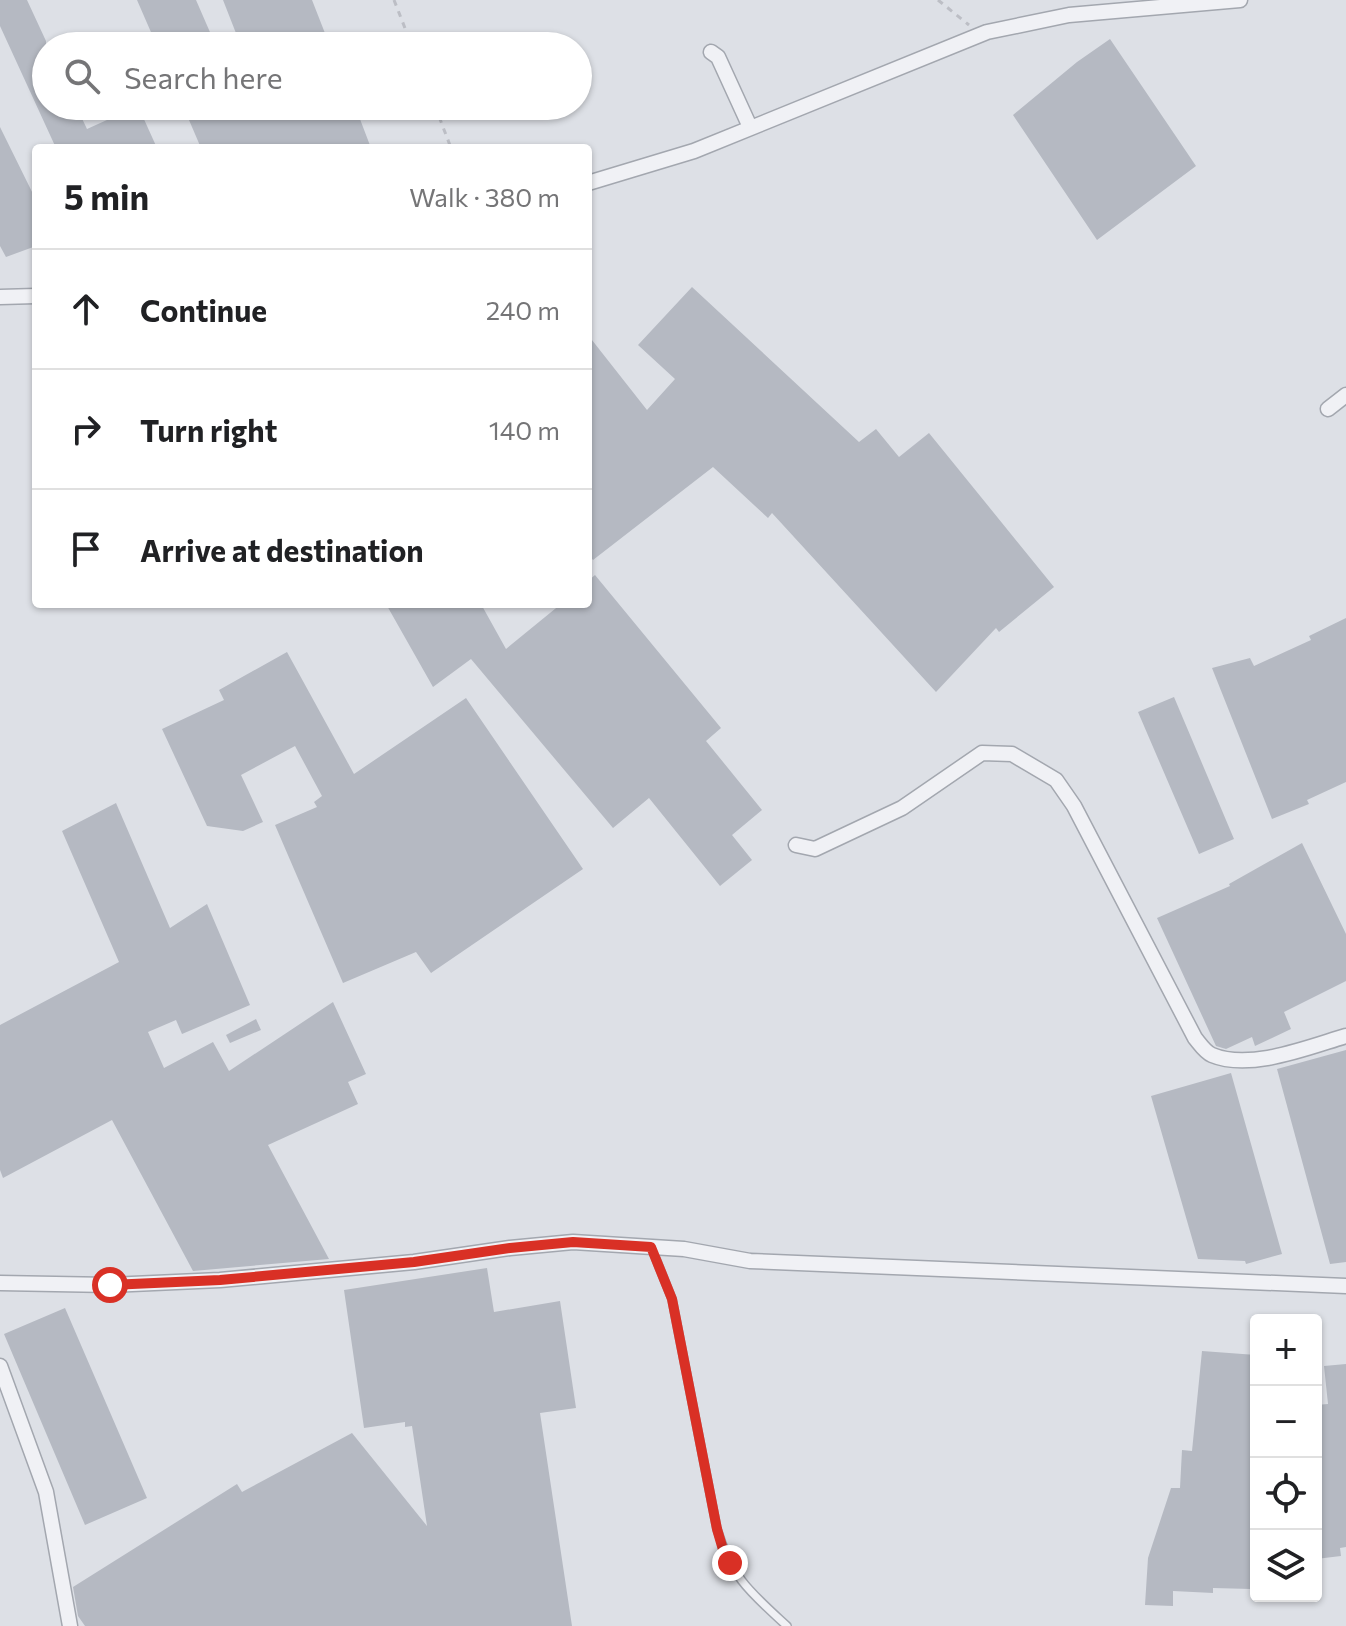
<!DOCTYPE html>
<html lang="en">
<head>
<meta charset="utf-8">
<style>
  body { margin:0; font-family:Commissioner,sans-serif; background:#f2f2f2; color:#202124 }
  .controls { position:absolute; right:24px; bottom:24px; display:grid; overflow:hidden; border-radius:8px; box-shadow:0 2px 6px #0004 }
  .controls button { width:72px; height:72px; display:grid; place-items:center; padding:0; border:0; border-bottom:2px solid #e0e0e0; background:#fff; color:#202124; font:40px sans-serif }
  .stop { position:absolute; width:24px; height:24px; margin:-18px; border:6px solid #d93025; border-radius:50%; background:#fff }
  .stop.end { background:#d93025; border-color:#fff; box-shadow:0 2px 8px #0008 }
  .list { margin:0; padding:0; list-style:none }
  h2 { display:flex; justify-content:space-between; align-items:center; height:104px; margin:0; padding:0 32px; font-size:34px }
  h2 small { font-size:26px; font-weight:400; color:#757577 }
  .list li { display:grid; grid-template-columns:52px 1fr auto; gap:24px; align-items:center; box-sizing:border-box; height:120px; padding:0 32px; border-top:2px solid #e0e0e0 }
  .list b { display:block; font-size:30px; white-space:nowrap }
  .list em { font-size:26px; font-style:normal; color:#757577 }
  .icon { flex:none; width:44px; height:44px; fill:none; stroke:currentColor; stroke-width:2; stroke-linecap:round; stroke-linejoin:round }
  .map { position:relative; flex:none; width:1346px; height:1626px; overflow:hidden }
  .search { position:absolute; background:#fff; box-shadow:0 2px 6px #0004; left:32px; top:32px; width:560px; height:88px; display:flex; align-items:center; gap:20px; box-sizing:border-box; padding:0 28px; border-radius:44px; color:#757577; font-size:30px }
  .panel { position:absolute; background:#fff; box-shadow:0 2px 6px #0004; left:32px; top:144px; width:560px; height:464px; border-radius:8px }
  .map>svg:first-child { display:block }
  .building { fill:#b5b9c2 }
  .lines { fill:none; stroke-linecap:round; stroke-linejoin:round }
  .lane-casing { stroke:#a3a7af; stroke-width:10 }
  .street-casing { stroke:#a3a7af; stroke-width:17 }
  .path { stroke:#bcbec5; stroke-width:3; stroke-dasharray:6 6; stroke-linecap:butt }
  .lane { stroke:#f0f1f5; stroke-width:7 }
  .street { stroke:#f0f1f5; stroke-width:14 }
  .route { stroke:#d93025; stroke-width:10 }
</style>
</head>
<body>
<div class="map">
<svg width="1346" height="1626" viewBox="0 0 1346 1626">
  <rect width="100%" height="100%" fill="#dde0e6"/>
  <path class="building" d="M 0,0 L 27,0 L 46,41 L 46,106 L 76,106 L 87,129 L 138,106 L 157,148 L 56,148 L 0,26 Z
    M 137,0 L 196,0 L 216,46 L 157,46 Z
    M 223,0 L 312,0 L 330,46 L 241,46 Z
    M 1110,39 L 1196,166 L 1097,240 L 1013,115 L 1077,62 Z
    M 183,106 L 355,106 L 371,148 L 201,148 Z
    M 0,127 L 36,200 L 36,246 L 6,257 L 0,246 Z
    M 692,287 L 859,442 L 876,429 L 899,457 L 929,433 L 1054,587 L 999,632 L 996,628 L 936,692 L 772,513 L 768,518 L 713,467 L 593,560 L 588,554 L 588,335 L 647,410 L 675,379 L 638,345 Z
    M 595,575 L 721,728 L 706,741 L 762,810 L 732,835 L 752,860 L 720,886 L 649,798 L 613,828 L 471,659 L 433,687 L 386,604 L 481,604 L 506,649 L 561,604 L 588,604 L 588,581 Z
    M 1346,618 L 1346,782 L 1307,800 L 1309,804 L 1272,819 L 1212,668 L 1250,658 L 1254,666 L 1311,640 L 1309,636 Z
    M 287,652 L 354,774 L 466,698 L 583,869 L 431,973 L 416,952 L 343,983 L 275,825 L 317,807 L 314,802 L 322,796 L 295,746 L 241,775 L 263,822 L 243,831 L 207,826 L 162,729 L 224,700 L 219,690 Z
    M 1174,697 L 1234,839 L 1199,854 L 1138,712 Z
    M 116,803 L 170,928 L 207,904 L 250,1005 L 182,1034 L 176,1020 L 148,1032 L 164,1068 L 213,1042 L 229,1071 L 333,1002 L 366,1074 L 348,1082 L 358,1104 L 268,1145 L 329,1259 L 193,1271 L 112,1120 L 3,1178 L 0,1170 L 0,1025 L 119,962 L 62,831 Z
    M 1302,843 L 1346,934 L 1346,981 L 1284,1012 L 1291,1029 L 1255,1046 L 1252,1037 L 1226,1049 L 1216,1046 L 1157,918 L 1230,886 L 1229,884 Z
    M 256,1019 L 261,1030 L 230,1043 L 226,1035 Z
    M 1346,1050 L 1346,1262 L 1330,1264 L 1277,1069 Z
    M 1231,1073 L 1282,1254 L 1246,1264 L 1245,1261 L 1198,1259 L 1151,1096 Z
    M 487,1268 L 494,1312 L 560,1301 L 576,1408 L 540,1413 L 572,1626 L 85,1626 L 78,1616 L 73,1587 L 237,1484 L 242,1492 L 352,1433 L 427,1526 L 412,1426 L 405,1427 L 405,1422 L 364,1428 L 344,1290 Z
    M 65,1308 L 147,1498 L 85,1525 L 4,1334 Z
    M 1202,1351 L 1256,1355 L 1256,1567 L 1252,1567 L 1251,1589 L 1213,1588 L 1213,1593 L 1173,1591 L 1173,1606 L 1145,1605 L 1148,1558 L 1171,1488 L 1180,1488 L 1182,1450 L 1192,1451 Z
    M 1346,1364 L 1346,1547 L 1340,1548 L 1341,1556 L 1316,1559 L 1316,1405 L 1328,1404 L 1324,1366 Z"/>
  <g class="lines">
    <g class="lane-casing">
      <path id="lane" d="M 652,1249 L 672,1299 L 717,1529 C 732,1578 750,1592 787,1626"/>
    </g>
    <g class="street-casing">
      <path id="street" d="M 711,52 L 718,57 L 750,127
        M 588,183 L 694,151 L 987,32 L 1069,15 L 1240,0
        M 0,297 L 36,296
        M 1328,409 L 1346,395
        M 796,845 L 815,849 L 902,808 L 982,753 L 1012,754 L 1056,780 L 1074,806 L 1195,1038 C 1200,1044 1205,1052 1212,1055 C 1250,1071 1309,1047 1346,1036
        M 0,1283 L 110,1285 L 220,1280 L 414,1262 L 510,1248 L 573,1242 L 684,1249 L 750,1261 L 1346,1286
        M 0,1366 L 46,1492 L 70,1626"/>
    </g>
    <path class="path" d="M 394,0 L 412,46
      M 938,0 L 969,25
      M 435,106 L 451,148"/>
    <use href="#lane" class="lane"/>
    <use href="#street" class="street"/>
  </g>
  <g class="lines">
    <path class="route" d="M 110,1285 L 220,1280 L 414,1262 L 510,1248 L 573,1242 L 651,1247 L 672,1299 L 717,1529 L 724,1553 L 730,1563"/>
  </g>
</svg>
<div class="controls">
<button>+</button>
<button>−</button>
<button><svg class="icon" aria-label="locate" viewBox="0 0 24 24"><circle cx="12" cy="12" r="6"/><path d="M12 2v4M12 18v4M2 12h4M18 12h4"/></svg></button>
<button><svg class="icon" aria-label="layers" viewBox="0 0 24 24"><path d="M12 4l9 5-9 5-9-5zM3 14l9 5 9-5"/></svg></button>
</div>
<div class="stop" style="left:110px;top:1285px"></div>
<div class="stop end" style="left:730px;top:1563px"></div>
<div class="search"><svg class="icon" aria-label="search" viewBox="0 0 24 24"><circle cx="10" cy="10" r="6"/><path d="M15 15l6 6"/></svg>Search here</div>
<section class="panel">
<h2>5 min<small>Walk · 380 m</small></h2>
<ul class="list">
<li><svg class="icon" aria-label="ahead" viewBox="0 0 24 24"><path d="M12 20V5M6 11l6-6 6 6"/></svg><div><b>Continue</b></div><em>240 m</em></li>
<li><svg class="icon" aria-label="right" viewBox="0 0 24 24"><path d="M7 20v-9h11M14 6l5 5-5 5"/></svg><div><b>Turn right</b></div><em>140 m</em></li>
<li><svg class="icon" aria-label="arrive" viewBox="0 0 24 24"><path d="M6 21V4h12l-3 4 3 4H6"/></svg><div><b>Arrive at destination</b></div></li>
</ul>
</section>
</div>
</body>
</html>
